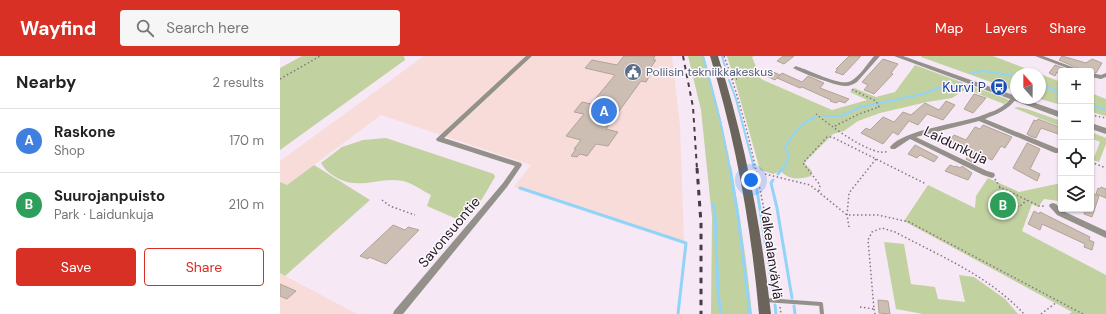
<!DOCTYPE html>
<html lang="en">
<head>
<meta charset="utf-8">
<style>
  body { margin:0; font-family:"DM Sans",sans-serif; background:#f6f6f6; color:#222 }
  .controls { position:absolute; right:12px; top:12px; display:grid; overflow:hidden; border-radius:4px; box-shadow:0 1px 3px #0004 }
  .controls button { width:36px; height:36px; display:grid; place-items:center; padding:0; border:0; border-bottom:1px solid #e0e0e0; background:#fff; color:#222; font:20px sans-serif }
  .compass { position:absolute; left:730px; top:12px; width:36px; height:36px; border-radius:50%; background:#fff; box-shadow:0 1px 3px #0004; rotate:339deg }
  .you { position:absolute; left:471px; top:124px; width:14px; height:14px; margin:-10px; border:3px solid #fff; border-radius:50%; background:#1a73e8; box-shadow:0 0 0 6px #1a73e833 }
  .badge { display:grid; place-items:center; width:26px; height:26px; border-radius:50%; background:#d93025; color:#fff; font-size:13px; font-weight:700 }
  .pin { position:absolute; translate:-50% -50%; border:2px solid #fff; box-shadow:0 1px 4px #0006 }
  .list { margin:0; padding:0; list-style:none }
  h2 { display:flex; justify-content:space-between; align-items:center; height:52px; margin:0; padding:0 16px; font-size:17px }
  h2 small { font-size:13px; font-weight:400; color:#767676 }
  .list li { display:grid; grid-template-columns:26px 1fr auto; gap:12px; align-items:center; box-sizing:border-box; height:64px; padding:0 16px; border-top:1px solid #e0e0e0 }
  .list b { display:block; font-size:15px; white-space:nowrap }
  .list p { margin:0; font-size:13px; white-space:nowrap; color:#767676 }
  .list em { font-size:13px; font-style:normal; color:#767676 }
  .actions { display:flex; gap:8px; padding:12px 16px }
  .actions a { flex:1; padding:9px 0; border:1px solid #d93025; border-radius:4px; text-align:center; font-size:14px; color:#d93025 }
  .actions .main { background:#d93025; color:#fff }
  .icon { flex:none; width:22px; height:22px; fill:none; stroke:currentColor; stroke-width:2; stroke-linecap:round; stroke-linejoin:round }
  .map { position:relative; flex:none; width:826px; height:258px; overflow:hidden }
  header { display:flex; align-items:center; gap:24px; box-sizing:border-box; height:56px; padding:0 20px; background:#d93025; color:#fff }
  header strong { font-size:19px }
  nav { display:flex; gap:22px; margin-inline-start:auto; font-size:14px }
  .search { width:280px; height:36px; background:#f6f6f6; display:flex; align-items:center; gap:10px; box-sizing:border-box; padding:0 14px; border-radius:4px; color:#767676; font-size:15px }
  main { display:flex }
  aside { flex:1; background:#fff }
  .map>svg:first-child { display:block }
  .industrial { fill:#f7dcda }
  .green { fill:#c2d1a0 }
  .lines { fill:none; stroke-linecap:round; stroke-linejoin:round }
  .stream-far1 { stroke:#92d4f8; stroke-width:2 }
  .stream { stroke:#92d4f8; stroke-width:3 }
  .building { fill:#cdbeb3; stroke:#b2a398 }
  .path { stroke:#827881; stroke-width:1.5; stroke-dasharray:1.5 2.5; stroke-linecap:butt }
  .service { stroke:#94908a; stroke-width:4 }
  .minor { fill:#94908a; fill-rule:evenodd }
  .tertiary { fill:#94908a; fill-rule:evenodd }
  .secondary { fill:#6a645b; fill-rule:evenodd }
  .rail-far1 { stroke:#453e44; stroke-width:2; stroke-dasharray:4.5 4.5; stroke-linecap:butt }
  .rail { stroke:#453e44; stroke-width:3; stroke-dasharray:5.5 5.5; stroke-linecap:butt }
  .labels { text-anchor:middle; stroke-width:3; stroke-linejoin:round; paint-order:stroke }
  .far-service-label { font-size:12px; fill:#4e5e75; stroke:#fef8fe; text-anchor:start }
  .transit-label { font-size:14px; fill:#164399; stroke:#fef8fe; text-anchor:end }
  .street-label { font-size:14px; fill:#1e191e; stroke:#fef8fe }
</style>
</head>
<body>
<header>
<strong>Wayfind</strong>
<div class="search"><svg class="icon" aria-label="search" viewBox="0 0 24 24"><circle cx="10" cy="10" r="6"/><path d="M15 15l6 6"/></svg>Search here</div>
<nav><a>Map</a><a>Layers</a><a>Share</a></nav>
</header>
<main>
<aside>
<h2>Nearby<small>2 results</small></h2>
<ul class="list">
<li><span class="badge" style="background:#3f7fe0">A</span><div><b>Raskone</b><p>Shop</p></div><em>170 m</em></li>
<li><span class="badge" style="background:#2e9e5b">B</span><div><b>Suurojanpuisto</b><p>Park · Laidunkuja</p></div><em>210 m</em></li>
</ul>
<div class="actions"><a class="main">Save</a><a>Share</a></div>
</aside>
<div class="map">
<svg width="826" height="258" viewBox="0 0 826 258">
  <rect width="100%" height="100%" fill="#f7e8f5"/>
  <path class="industrial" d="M 144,0 L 392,0 L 400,70 L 404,186 L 234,131 L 251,109 L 101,59 L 7,129 L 0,126 L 0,105 Z
    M 0,217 L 5,220 L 77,258 L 0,258 Z"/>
  <path class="green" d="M 22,0 L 124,0 L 125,4 L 0,94 L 0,12 Z
    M 408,0 L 424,0 C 449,84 463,170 472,258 L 431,258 L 432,161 L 421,54 Z
    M 447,0 L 474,0 L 472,1 L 481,23 L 552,54 L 587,44 L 570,36 L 574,32 L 596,41 L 615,36 L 635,9 L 727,43 L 729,45 L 724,48 L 686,33 L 672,42 L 647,46 L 600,57 L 578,65 L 564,75 L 553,78 L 524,107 L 532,115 L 531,120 C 520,123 509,125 501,115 L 493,118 L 480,114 L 455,25 Z
    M 642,0 L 713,0 L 781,26 L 781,49 L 757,42 L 760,42 L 760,18 L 736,18 L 736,35 L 641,1 Z
    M 811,37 L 826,43 L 826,60 L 811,56 Z
    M 738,51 L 747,53 L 781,65 L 781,71 L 734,52 Z
    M 811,76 L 826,82 L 826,88 L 819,106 L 813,104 L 820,86 L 811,82 Z
    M 106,82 L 214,118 L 215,121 C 206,136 197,156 179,164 L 147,150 L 151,139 C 143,135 132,127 123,125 C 100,120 82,134 59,123 C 50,118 46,115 41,107 L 62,91 L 83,84 Z
    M 34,109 L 90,144 L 5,220 L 0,217 L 0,126 L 7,129 Z
    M 708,122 L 739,136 L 781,127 L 781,142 L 779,145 L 764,143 L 758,151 L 752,148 L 742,175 L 826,219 L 826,258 L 789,258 L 792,256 L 624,165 L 648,129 L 695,152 L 696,140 Z
    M 604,186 L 624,188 L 631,228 L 655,231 L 658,243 L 685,246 L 679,219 L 694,221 L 725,243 L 738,258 L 643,258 L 616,253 Z"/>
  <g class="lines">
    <path class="stream-far1" d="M 423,0 L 440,64 L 450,113
      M 442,0 L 448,21
      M 690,17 L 703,15 L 736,20
      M 449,24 L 456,43 L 474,112
      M 760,28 L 781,37
      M 811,49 L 826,54
      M 543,60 L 561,60 L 581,51 L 643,38 L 662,31 L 675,30 L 680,27
      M 502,113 L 506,108 L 509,98 L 505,92 C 513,78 520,67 536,61"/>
    <path class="stream" d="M 450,112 L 458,160 L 470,258
      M 498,118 L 503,112
      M 475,122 L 494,241
      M 493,124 L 491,127 L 497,152 L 512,242
      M 240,132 L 406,187 L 398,258
      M 433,148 L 435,158 L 438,236 L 441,258
      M 495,249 L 496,258
      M 514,250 L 515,258"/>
  </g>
  <path class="building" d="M 344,0 L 375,0 L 373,4 L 376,4 L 366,18 L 370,19 L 366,26 L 361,25 L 326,73 L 338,76 L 328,90 L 316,88 L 307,100 L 300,98 L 297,101 L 291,100 L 296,93 L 294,93 L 301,84 L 286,80 L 304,58 L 294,56 L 302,46 L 311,48 L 335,19 L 305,12 L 312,4 L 337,9 Z
    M 503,0 L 514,0 L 504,8 L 497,5 Z
    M 569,0 L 581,0 L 563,19 L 555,16 L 558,13 L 556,13 Z
    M 782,0 L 806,7 L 812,3 L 822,7 L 816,17 L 804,15 L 779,4 Z
    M 603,3 L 618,8 L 611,17 L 613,18 L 594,38 L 584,34 L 588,29 L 582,26 Z
    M 775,9 L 791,15 L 781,15 L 781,18 L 777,16 L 775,20 L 769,17 Z
    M 489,14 L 500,19 L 495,24 L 484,19 Z
    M 502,17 L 522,26 L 528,20 L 544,27 L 540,32 L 569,43 L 565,47 L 559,45 L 556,47 L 550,45 L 551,44 L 522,31 L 520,32 L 497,22 Z
    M 694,38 L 706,42 L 693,57 L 684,53 Z
    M 666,45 L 675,49 L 663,64 L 647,58 L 638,69 L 629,65 L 618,79 L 613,76 L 603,88 L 581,77 L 586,72 L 590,74 L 603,61 L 614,66 L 623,56 L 631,59 L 645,47 L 659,54 Z
    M 758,63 L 781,72 L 781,79 L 761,72 L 756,82 L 750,80 L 747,78 L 754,64 L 757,65 Z
    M 703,69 L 732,81 L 725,92 L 721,90 L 712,104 L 699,98 L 693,107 L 686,103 L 692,95 L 669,85 L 674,79 L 686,84 L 695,71 L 700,73 Z
    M 747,87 L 760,93 L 750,113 L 760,118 L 757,125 L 733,112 Z
    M 635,89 L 658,101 L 654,106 L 640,99 L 637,102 L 628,98 Z
    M 670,109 L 675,111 L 676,110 L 680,112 L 682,110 L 692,117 L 688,124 L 665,115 Z
    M 821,131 L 826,133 L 826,142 L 816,138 L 818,132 L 820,133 Z
    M 811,137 L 819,140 L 812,161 L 804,158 L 806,153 L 811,153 Z
    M 754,155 L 759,158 L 760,156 L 810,181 L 809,184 L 814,186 L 812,194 L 804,191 L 805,188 L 762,168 L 760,174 L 748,168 Z
    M 113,169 L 125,174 L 128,171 L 139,174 L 106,208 L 89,201 L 88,203 L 80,200 Z
    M 0,228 L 16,235 L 7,243 L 0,240 Z
    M 598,244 L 608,245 L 610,258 L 599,257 Z"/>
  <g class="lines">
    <path class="path" d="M 444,0 C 472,78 486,158 498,240
      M 0,23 L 40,0
      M 452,23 L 457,23
      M 536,58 C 548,68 594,103 608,95
      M 811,59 L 826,62
      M 555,70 L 579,58 L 599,51 L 596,45 L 571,33
      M 811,106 L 826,112
      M 485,118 L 530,129 L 567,159 L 598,159 L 629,166 L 803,258
      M 715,123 L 720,131 L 759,150 L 765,150
      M 720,131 L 717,140 L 739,151 L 747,144
      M 539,135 L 540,129 L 523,107 L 547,81 L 552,81 L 646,128
      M 102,144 L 110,150 L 135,159
      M 569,171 L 567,159 L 569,137 L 596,103
      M 500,251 L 501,258
      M 580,251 L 594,253 L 588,184 L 592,176 L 602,172 L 615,176 C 660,200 709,220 744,258
      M 594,253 L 595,258
      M 761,258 L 777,246"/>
    <path class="service" d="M 485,244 L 541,248 L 542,258"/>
    <path class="minor" d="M 246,0 L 252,0 L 164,82 L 241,107 L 242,109 L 227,131 L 123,258 L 113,258 L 114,255 L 223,127 L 235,110 L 157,85 L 156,83 Z
      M 594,0 L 600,0 L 577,26 C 574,28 570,30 565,30 C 556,30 522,17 513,12 L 516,10 L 518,11 C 530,14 560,31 571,25 C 580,20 587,8 594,0 Z
      M 755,0 L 763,0 L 803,15 L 795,15 Z
      M 811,17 L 821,19 L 826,17 L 826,21 L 821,23 L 811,21 Z
      M 734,40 L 737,42 C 728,54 719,57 705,63 L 779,93 L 780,95 L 779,97 L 775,97 L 699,65 L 636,81 L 707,115 L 714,117 L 715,119 L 714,121 L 712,122 L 703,119 L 630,83 L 615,93 L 611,93 L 610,91 C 624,73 680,68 703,59 C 710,56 719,54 725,48 C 729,46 730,42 734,40 Z
      M 773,147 L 776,148 L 783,155 L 826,175 L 826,182 L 777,159 L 769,150 L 770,148 Z"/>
    <path class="tertiary" d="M 614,0 L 623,0 L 736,40 L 736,42 L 741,42 L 781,56 L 781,62 Z
      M 811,67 L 826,72 L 826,78 L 811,73 Z"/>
    <path class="secondary" d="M 430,0 L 438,0 C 465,84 481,170 491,258 L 479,258 C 471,170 456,85 430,0 Z"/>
    <path class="rail-far1" d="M 403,0 L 413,51 L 417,113"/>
    <path class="rail" d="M 417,112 L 421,167 L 421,258"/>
  </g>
  <defs>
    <g id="civic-disc" transform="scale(0.9)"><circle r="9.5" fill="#5c6f8a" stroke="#fef8fe"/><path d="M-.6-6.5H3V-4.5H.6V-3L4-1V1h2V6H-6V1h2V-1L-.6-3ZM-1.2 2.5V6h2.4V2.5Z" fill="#fff"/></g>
    <g id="bus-disc" transform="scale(0.9)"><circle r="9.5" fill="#1a4fb4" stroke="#fef8fe"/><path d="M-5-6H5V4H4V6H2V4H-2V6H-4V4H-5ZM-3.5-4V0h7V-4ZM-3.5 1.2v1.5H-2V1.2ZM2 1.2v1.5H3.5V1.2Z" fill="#fff"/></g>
  </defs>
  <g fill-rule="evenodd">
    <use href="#civic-disc" x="353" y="16"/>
    <use href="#bus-disc" x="719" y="31"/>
  </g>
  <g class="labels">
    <g class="far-service-label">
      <text x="366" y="20">Poliisin tekniikkakeskus</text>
    </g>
    <g class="transit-label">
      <text x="706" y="36">Kurvi P</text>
    </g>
    <g class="street-label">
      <text transform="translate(676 89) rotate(26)" y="5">Laidunkuja</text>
      <text transform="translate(169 176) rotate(-50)" y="5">Savonsuontie</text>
      <text transform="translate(492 197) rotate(82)" y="5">Valkealanväylä</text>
    </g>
  </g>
</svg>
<div class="controls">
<button>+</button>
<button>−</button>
<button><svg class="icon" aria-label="locate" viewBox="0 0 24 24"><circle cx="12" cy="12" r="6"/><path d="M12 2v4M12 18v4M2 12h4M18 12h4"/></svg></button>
<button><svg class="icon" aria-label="layers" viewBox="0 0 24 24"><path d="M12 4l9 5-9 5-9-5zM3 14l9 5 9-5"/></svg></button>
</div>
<svg class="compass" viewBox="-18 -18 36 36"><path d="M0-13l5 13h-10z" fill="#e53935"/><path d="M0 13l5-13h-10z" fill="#767676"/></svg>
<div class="you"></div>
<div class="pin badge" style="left:324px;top:55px;background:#3f7fe0">A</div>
<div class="pin badge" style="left:723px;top:149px;background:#2e9e5b">B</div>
</div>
</main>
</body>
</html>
